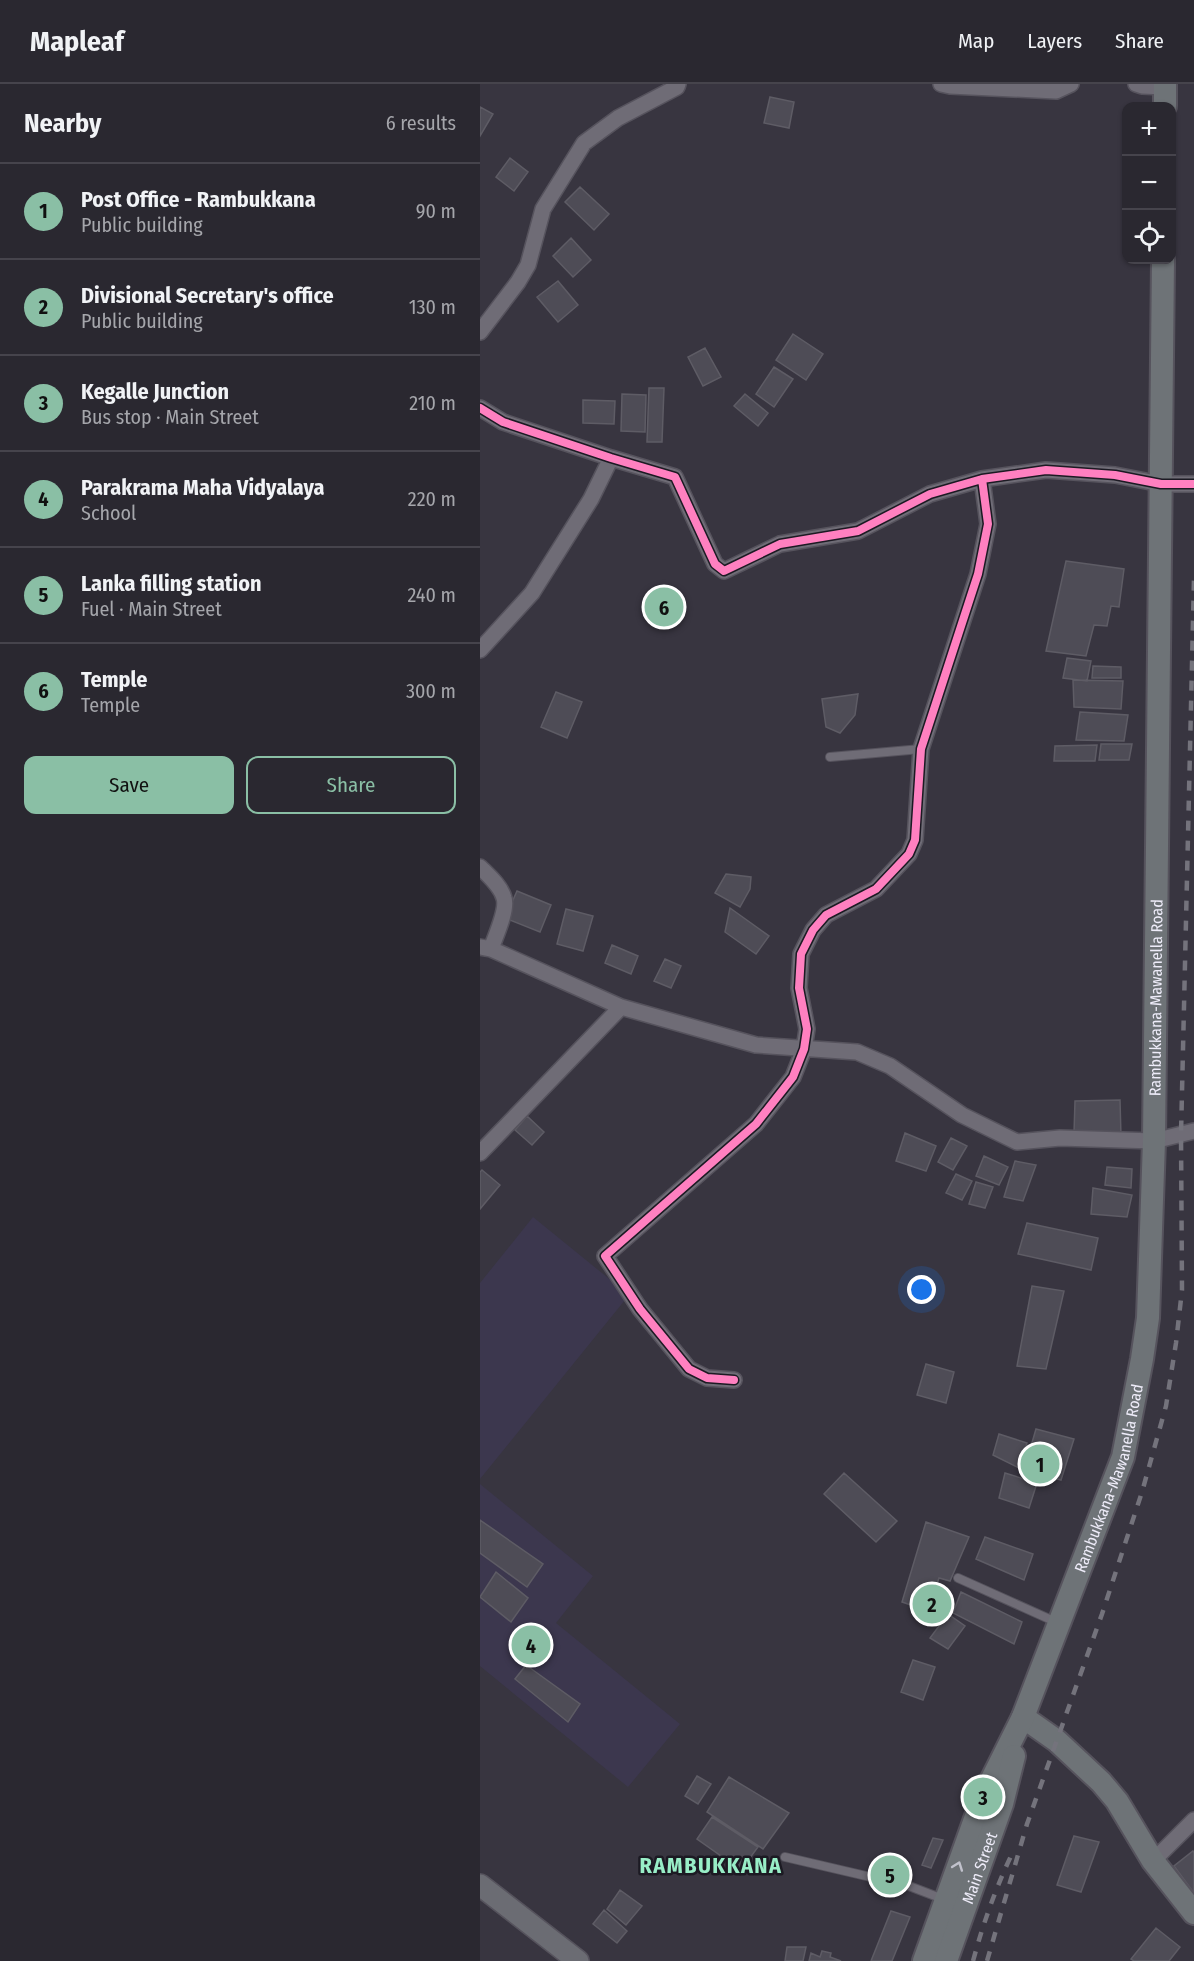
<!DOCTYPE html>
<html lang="en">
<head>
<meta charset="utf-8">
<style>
  body { margin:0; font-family:"Fira Sans Condensed",sans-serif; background:#36343c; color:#f1f3f6 }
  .controls { position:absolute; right:18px; top:18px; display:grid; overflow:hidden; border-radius:12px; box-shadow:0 2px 4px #0004 }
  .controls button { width:54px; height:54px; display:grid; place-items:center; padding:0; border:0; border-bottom:2px solid #46444c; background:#2a2830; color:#f1f3f6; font:30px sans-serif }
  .you { position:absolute; left:442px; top:1206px; width:21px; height:21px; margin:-15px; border:4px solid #fff; border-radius:50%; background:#1a73e8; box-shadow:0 0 0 9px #1a73e833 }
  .badge { display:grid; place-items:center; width:39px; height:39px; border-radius:50%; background:#8abfa5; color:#111; font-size:20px; font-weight:700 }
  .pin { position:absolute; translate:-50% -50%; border:3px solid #fff; box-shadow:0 2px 6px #0006 }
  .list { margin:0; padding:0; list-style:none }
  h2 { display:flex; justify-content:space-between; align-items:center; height:78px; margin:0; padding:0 24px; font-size:26px }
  h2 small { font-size:20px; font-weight:400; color:#a5a6ab }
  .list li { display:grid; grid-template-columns:39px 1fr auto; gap:18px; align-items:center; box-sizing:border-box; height:96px; padding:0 24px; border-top:2px solid #46444c }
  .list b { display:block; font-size:22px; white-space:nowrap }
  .list p { margin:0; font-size:20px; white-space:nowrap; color:#a5a6ab }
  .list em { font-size:20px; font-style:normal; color:#a5a6ab }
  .actions { display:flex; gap:12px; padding:18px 24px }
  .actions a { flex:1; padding:14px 0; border:2px solid #8abfa5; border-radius:12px; text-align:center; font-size:21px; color:#8abfa5 }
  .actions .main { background:#8abfa5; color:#111 }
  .icon { flex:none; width:33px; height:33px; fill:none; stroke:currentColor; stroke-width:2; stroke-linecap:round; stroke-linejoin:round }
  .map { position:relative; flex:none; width:714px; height:1877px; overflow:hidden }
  header { display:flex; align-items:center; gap:36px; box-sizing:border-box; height:84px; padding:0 30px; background:#2a2830; border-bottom:2px solid #46444c }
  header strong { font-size:28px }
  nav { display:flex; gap:33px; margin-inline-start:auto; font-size:21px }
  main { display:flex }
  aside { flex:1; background:#2a2830 }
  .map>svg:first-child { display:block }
  .built { fill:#3c374e }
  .building { fill:#4e4c56; stroke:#5e5c65; stroke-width:1.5 }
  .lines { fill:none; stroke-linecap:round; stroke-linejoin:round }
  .lane-casing { stroke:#56535d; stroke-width:10 }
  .street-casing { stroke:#56535d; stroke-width:18 }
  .secondary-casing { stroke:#56535d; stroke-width:24 }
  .primary-casing { stroke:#56535d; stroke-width:26 }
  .lane { stroke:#6f6c76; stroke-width:8 }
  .street { stroke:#6f6c76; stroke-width:15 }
  .secondary { stroke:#6b6c73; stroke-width:21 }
  .primary { stroke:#6e7377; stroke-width:22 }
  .rail { stroke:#74737c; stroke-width:4.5; stroke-dasharray:10 10; stroke-linecap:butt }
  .cycleway-casing { stroke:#1c1a23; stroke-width:11 }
  .cycleway { stroke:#ff80c0; stroke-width:8 }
  .oneway { stroke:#c1c2cc }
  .labels { text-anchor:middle; stroke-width:5; stroke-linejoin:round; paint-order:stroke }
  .street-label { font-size:16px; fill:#eeecf9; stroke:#1c1a23 }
  .district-label { font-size:22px; font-weight:bold; letter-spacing:1.5px; fill:#98eec7; stroke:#1c1a23 }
</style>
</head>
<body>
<header>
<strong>Mapleaf</strong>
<nav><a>Map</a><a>Layers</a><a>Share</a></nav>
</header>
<main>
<aside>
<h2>Nearby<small>6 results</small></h2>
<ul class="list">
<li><span class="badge">1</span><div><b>Post Office - Rambukkana</b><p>Public building</p></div><em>90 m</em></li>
<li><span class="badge">2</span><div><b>Divisional Secretary's office</b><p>Public building</p></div><em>130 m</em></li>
<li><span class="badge">3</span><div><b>Kegalle Junction</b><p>Bus stop · Main Street</p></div><em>210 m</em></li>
<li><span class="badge">4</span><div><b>Parakrama Maha Vidyalaya</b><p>School</p></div><em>220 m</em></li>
<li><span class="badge">5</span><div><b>Lanka filling station</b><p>Fuel · Main Street</p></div><em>240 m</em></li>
<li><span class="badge">6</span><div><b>Temple</b><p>Temple</p></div><em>300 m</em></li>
</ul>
<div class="actions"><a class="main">Save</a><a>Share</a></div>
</aside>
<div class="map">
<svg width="714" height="1877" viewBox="0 0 714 1877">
  <rect width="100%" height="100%" fill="#383540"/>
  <path class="built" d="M 53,1133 L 149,1211 L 0,1395 L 0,1199 Z
    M 0,1400 L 113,1492 L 76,1539 L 200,1640 L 148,1703 L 0,1582 Z"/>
  <path class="building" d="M 290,13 L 314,18 L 309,44 L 284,39 Z
    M 0,23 L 13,30 L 0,52 Z
    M 30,74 L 48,88 L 34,107 L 16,93 Z
    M 100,103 L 129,130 L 114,146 L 85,118 Z
    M 91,154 L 111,176 L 93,193 L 73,172 Z
    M 78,197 L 98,221 L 78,238 L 57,213 Z
    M 313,250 L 343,270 L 326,296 L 296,276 Z
    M 225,264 L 241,293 L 223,302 L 208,273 Z
    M 294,283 L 313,295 L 294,323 L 276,310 Z
    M 169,304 L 184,304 L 182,358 L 167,358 Z
    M 142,310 L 166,311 L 165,348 L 141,347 Z
    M 265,310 L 288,329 L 278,342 L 254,322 Z
    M 103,316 L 135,317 L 134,340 L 103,339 Z
    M 586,477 L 644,485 L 639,523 L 631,522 L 627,542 L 614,541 L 606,572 L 566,567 Z
    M 587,574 L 611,577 L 607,597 L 583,594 Z
    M 613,582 L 641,583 L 641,594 L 612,594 Z
    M 593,596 L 643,597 L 641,625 L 594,623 Z
    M 76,608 L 102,618 L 87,654 L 61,643 Z
    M 378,610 L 375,631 L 360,649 L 346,643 L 342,615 Z
    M 600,628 L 648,631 L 644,657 L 596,656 Z
    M 621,660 L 652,660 L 649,676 L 619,676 Z
    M 617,661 L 615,677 L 574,677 L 575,662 Z
    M 246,790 L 271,793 L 270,805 L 260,823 L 235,809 Z
    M 37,807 L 71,821 L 60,848 L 25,834 Z
    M 250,824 L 289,852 L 276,870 L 245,848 Z
    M 86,825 L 113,832 L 103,867 L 77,860 Z
    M 132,861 L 158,872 L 151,890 L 125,879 Z
    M 185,875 L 201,882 L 191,904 L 174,897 Z
    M 640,1016 L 641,1052 L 594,1049 L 595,1017 Z
    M 47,1032 L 64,1048 L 52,1061 L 35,1046 Z
    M 425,1049 L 456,1062 L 446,1087 L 416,1077 Z
    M 471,1054 L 487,1062 L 473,1086 L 458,1078 Z
    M 504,1072 L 528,1083 L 519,1101 L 496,1092 Z
    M 535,1077 L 556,1081 L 543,1117 L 524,1113 Z
    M 627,1083 L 652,1085 L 651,1104 L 625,1101 Z
    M 2,1086 L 20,1101 L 0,1125 L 0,1088 Z
    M 476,1090 L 492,1097 L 482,1116 L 466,1109 Z
    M 496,1098 L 513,1103 L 505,1124 L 489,1120 Z
    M 613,1104 L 652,1111 L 647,1133 L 611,1130 Z
    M 547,1139 L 618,1154 L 611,1186 L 538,1170 Z
    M 552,1202 L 584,1207 L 566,1285 L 537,1282 Z
    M 446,1280 L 474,1288 L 466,1319 L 437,1311 Z
    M 556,1345 L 594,1355 L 581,1396 L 544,1386 Z
    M 519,1350 L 547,1359 L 539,1384 L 513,1371 Z
    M 364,1389 L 417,1437 L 396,1458 L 344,1410 Z
    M 525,1389 L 557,1399 L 549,1424 L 519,1414 Z
    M 0,1436 L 63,1480 L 47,1503 L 0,1469 Z
    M 446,1438 L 489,1453 L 470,1497 L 459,1494 L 448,1527 L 422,1518 Z
    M 505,1453 L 553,1470 L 544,1496 L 496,1475 Z
    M 16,1488 L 48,1514 L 31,1538 L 0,1513 Z
    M 481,1508 L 542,1538 L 534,1560 L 473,1529 Z
    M 468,1530 L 485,1542 L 468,1565 L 450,1554 Z
    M 433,1576 L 455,1583 L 443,1616 L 421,1608 Z
    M 46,1581 L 100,1620 L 88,1638 L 35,1595 Z
    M 217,1692 L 231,1700 L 218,1720 L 205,1712 Z
    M 249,1693 L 309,1729 L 283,1765 L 227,1728 Z
    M 232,1733 L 278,1763 L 261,1786 L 217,1755 Z
    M 594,1752 L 619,1758 L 601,1808 L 577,1801 Z
    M 453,1754 L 463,1756 L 451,1784 L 442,1781 Z
    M 713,1767 L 714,1769 L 714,1809 L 694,1782 Z
    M 140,1806 L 162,1822 L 146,1841 L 127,1825 Z
    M 124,1826 L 147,1847 L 137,1859 L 113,1840 Z
    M 411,1827 L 430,1833 L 412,1877 L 391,1877 Z
    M 676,1844 L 700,1863 L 689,1877 L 654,1877 L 651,1875 Z
    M 307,1863 L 326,1863 L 323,1877 L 305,1877 Z
    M 342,1867 L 351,1869 L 350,1873 L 361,1877 L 329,1877 L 331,1869 L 340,1873 Z"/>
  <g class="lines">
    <g class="lane-casing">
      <path id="lane" d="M 350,673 L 441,665
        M 478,1494 L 576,1538
        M 305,1773 L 429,1802 L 463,1815"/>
    </g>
    <g class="street-casing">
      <path id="street" d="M 461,0 L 470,2 L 576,7 L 591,0
        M 656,0 L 662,2 L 685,3
        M 0,248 L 38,198 L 48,181 L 63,125 L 104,59 L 138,34 L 197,3 L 198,0
        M 0,324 L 23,338 L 131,374 L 195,393 L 235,480 L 244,487 L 300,460 L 378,447 L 450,410 L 502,395 L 566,386 L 635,391 L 681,400 L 714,400
        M 0,566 L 52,509 L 111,415 L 131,374
        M 0,783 C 8,791 21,802 24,814 C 28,826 15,853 11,865
        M 0,863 L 11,865 L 141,923 L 276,961 L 377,968 L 410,982 L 482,1031 L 537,1058 L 580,1054 L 674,1057 L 714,1047
        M 0,1069 L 141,923
        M 254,1296 L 227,1294 L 209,1285 L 160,1225 L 125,1172 L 276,1040 L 313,993 L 324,965 L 327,945 L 319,904 L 321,870 L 333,846 L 346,831 L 396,805 L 429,770 L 435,756 L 441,665 L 498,490 L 508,440 L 502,395
        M 673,1777 L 714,1736"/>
    </g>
    <g class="secondary-casing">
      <path id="secondary" d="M 0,1801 L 98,1877"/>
    </g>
    <g class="primary-casing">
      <g id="primary">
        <path d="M 685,22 L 685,0"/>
        <path d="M 543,1633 L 577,1657 L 621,1698 L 637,1717 L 673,1777 L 714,1829"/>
        <path id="s1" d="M 444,1877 L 503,1713 L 543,1633 L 643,1373 L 662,1275 L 668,1234 L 674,1057 L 683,176"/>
        <path id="s2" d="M 466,1877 L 522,1720 L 534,1672"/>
      </g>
    </g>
    <use href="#lane" class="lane"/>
    <use href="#street" class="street"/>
    <use href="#secondary" class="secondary"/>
    <use href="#primary" class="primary"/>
    <path class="rail" d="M 493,1877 C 503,1840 515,1806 531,1772
      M 507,1877 L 547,1740 L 622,1530 L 662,1408 L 686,1322 L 696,1259 L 702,1206 L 701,1051 L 714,494"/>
    <g class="cycleway-casing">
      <path id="cycleway" d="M 0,324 L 23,338 L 131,374 L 195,393 L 235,480 L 244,487 L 300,460 L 378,447 L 450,410 L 502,395 L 566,386 L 635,391 L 681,400 L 714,400
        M 254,1296 L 227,1294 L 209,1285 L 160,1225 L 125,1172 L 276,1040 L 313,993 L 324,965 L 327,945 L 319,904 L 321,870 L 333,846 L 346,831 L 396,805 L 429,770 L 435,756 L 441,665 L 498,490 L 508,440 L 502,395"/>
    </g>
    <use href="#cycleway" class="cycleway"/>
  </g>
  <defs><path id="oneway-chevron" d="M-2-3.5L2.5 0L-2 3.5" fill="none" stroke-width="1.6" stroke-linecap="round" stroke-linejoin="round" transform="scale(1.5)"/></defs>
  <use class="oneway" href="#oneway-chevron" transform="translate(478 1782) rotate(-70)"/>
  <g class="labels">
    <g class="street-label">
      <text dy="6" stroke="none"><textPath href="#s1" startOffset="1004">Rambukkana-Mawanella Road</textPath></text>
      <text dy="6" stroke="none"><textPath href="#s1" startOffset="518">Rambukkana-Mawanella Road</textPath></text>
      <text dy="6" stroke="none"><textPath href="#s2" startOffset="99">Main Street</textPath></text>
    </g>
    <g class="district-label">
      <text x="231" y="1789">RAMBUKKANA</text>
    </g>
  </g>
</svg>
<div class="controls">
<button>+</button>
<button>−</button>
<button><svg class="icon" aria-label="locate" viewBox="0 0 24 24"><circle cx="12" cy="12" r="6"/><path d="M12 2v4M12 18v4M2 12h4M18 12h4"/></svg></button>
</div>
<div class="you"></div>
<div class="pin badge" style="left:560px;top:1380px">1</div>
<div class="pin badge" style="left:452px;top:1520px">2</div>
<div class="pin badge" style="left:503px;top:1713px">3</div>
<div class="pin badge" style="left:51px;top:1561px">4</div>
<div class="pin badge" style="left:410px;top:1791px">5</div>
<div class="pin badge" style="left:184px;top:523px">6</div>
</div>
</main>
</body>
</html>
